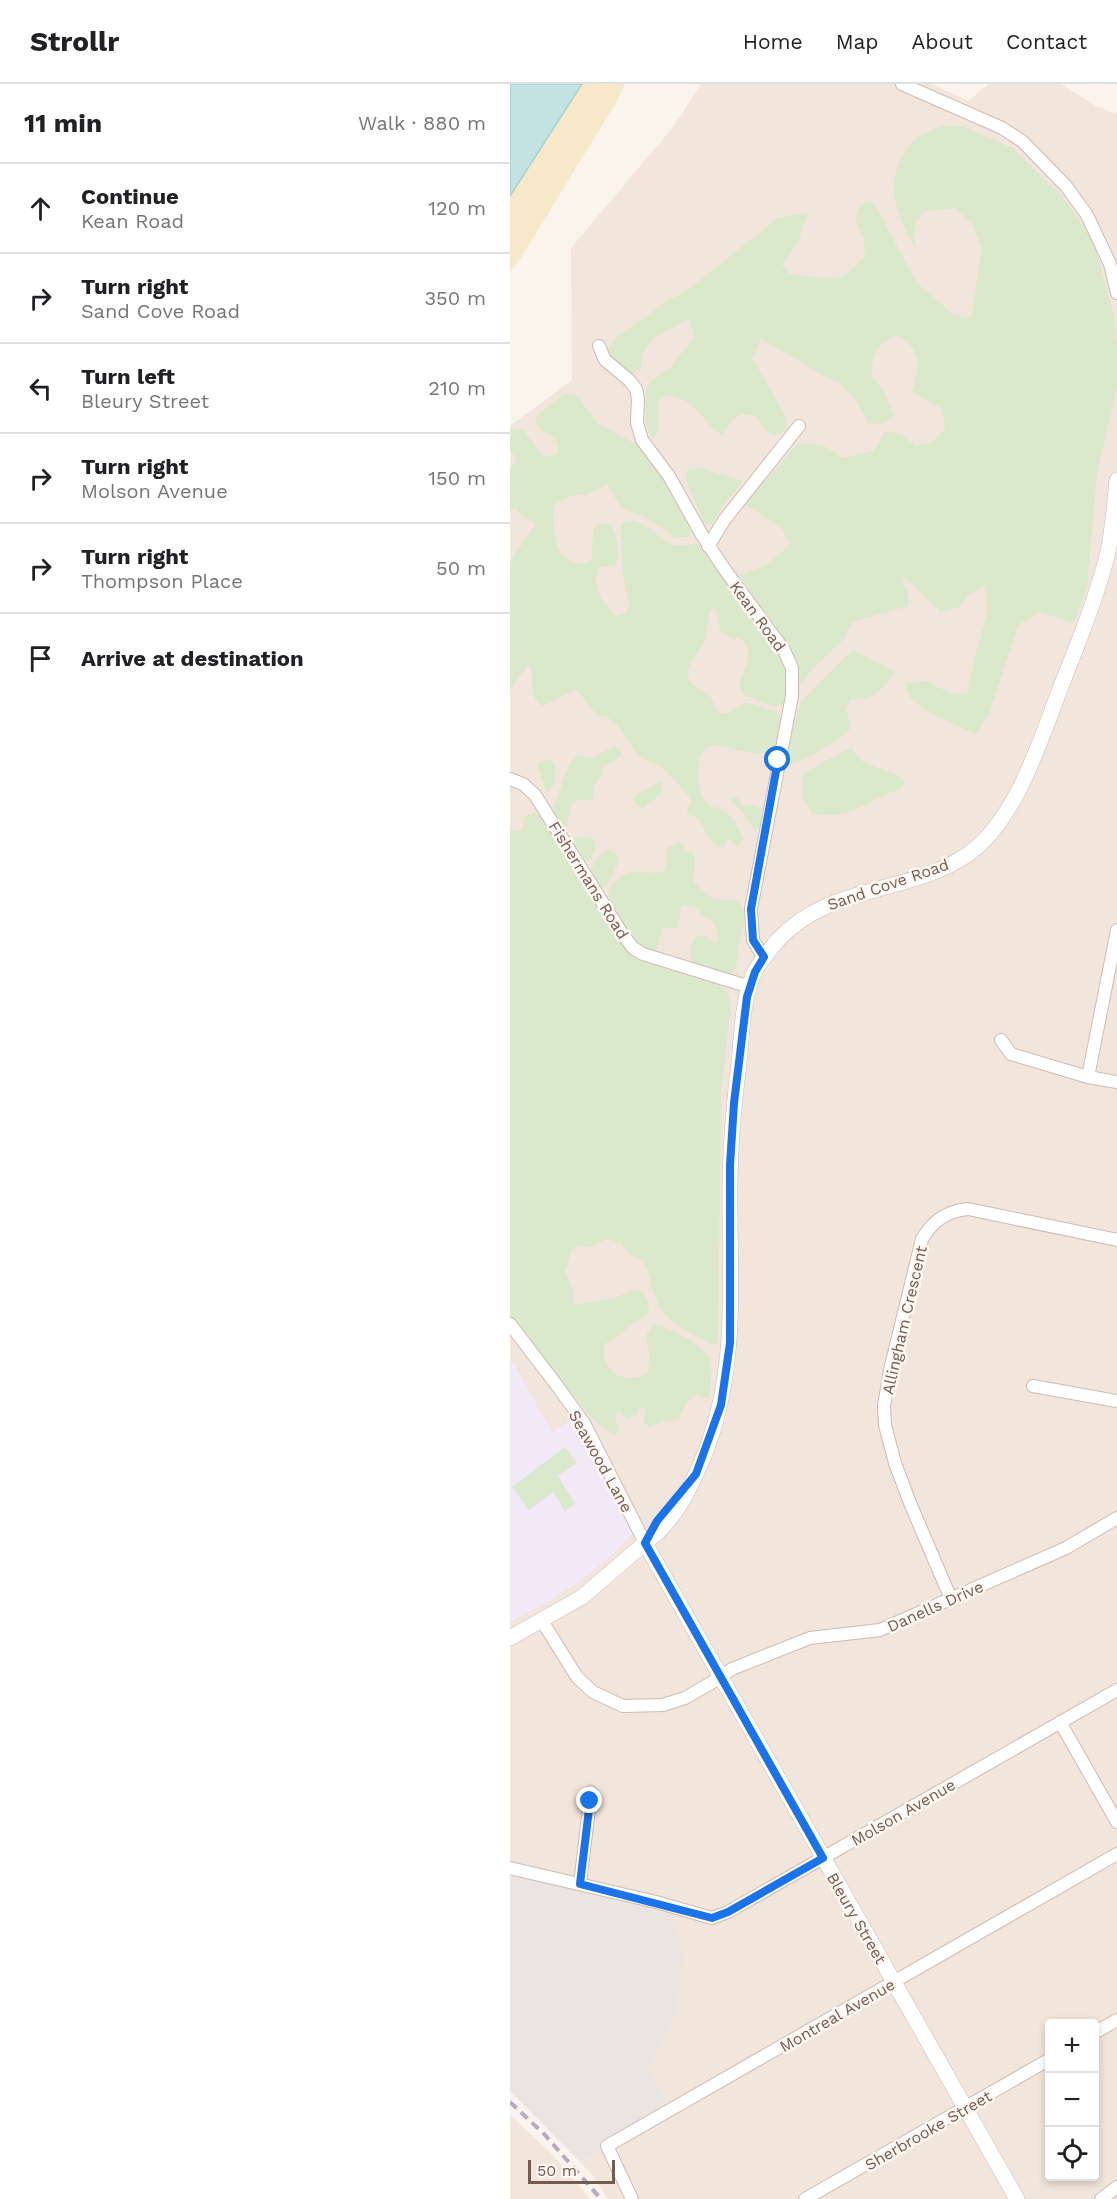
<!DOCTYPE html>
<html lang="en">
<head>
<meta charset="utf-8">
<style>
  body { margin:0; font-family:"Work Sans",sans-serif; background:#f6f6f6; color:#202124 }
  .controls { position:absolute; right:18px; bottom:18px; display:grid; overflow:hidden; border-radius:6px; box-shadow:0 3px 9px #0003 }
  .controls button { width:54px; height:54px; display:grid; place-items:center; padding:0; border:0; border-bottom:2px solid #e0e0e0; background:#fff; color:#202124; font:30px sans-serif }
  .scale { position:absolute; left:18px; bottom:15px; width:87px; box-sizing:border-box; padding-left:6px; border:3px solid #755a50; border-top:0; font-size:16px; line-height:21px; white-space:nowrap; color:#755a50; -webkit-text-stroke:4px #fef8f3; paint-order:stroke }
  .stop { position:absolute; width:18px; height:18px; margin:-14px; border:4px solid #1a73e8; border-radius:50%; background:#fff }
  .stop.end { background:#1a73e8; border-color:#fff; box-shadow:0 2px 6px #0008 }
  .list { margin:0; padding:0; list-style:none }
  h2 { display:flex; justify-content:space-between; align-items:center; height:78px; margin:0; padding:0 24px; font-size:26px }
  h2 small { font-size:20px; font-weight:400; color:#757577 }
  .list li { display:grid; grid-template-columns:39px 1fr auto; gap:18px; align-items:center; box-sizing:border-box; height:90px; padding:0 24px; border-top:2px solid #e0e0e0 }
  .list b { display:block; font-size:22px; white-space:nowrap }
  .list p { margin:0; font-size:20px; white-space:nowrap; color:#757577 }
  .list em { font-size:20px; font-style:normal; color:#757577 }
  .icon { flex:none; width:33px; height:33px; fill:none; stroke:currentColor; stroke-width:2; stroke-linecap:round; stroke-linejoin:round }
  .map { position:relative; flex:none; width:607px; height:2115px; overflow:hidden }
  header { display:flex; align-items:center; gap:36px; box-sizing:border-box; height:84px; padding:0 30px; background:#fff; border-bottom:2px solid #e0e0e0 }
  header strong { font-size:28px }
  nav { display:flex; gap:33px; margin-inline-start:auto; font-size:21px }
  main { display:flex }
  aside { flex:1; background:#fff }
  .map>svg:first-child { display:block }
  .residential { fill:#f2e5db; fill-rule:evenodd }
  .industrial { fill:#ebe5e1 }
  .education { fill:#f1e8f8 }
  .green { fill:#dae8cb }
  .sand { fill:#f7e8ca }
  .water { fill:#c2e2e4; stroke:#a9d2d5; stroke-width:1.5 }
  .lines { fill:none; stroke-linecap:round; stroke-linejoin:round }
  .minor-casing { stroke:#cdbbb2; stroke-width:14 }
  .tertiary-casing { stroke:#cdbbb2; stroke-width:16 }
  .minor { stroke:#fff; stroke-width:12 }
  .tertiary { stroke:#fff; stroke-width:15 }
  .rail { stroke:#b6aac5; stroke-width:4; stroke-dasharray:9 6; stroke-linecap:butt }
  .route { stroke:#1a73e8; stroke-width:8 }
  .labels { text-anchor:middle; stroke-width:5; stroke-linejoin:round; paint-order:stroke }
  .street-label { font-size:16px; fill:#755a50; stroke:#fef8f3 }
</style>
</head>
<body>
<header>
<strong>Strollr</strong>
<nav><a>Home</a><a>Map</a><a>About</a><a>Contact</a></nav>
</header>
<main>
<aside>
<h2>11 min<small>Walk · 880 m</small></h2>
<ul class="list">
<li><svg class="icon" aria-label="ahead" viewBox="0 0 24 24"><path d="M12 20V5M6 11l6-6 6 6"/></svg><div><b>Continue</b><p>Kean Road</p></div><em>120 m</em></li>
<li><svg class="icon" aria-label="right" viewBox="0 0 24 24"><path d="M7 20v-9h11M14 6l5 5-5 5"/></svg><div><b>Turn right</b><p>Sand Cove Road</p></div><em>350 m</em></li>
<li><svg class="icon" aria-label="left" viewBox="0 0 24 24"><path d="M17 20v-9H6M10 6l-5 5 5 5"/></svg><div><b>Turn left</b><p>Bleury Street</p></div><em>210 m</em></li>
<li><svg class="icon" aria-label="right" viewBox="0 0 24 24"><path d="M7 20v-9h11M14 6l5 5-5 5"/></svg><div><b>Turn right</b><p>Molson Avenue</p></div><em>150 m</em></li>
<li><svg class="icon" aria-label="right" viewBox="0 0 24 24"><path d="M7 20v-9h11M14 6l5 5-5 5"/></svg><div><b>Turn right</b><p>Thompson Place</p></div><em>50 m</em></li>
<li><svg class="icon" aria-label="arrive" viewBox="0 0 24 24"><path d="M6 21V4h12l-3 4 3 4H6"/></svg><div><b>Arrive at destination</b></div></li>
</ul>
</aside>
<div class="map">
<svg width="607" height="2115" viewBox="0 0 607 2115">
  <rect width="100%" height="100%" fill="#fbf4ec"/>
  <path class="residential" d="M 191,0 L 422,0 L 458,17 L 479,0 L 551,0 L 586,22 L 607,30 L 607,2115 L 98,2115 L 79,2087 L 70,2078 L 162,2025 L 139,1985 L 166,1932 L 0,1784 L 0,342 L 62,296 L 61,164 L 164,42 ZM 540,1940 L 584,1940 L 584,2092 L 540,2092 Z
    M 0,2031 L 44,2072 L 80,2115 L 0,2115 Z"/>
  <path class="industrial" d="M 0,1784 L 155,1820 L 173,1869 L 166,1932 L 139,1985 L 162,2025 L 70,2078 L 0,2007 Z"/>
  <path class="education" d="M 0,1277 L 4,1280 L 42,1348 L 63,1336 L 123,1449 L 104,1469 L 76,1493 L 40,1517 L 0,1538 Z"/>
  <path class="green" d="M 433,42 L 452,42 L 502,64 L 551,111 L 583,156 L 603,227 L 607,258 L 607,303 L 587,389 L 577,503 L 564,539 L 530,528 L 508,541 L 480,628 L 465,650 L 417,627 L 400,614 L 395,600 L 415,597 L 442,610 L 457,609 L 466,569 L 478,525 L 475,501 L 457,512 L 449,523 L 430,528 L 400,497 L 392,495 L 398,511 L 398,522 L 342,538 L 333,556 L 303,584 L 291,600 L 278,561 L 229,491 C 254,484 261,479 280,460 L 272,445 L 235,420 L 288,359 L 314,362 L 334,374 L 363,367 L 376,347 L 390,350 L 406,362 L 421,359 L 435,345 L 432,325 L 402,308 C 410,281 413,267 387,251 C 365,262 362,269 362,293 C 374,305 379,318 384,334 L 372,340 L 358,339 L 347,318 L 330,299 L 313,291 L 251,255 L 242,274 L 277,334 L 275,347 L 264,352 L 255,346 L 246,332 L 232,330 L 220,338 L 212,351 C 187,335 192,317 156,311 L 148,318 L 149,345 L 143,355 L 136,340 L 136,307 L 141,297 L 161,283 L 184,253 L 179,234 L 144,254 L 133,268 L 131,283 L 120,292 L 105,281 L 97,267 L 106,254 L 154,219 L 178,206 L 268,134 L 297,129 L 289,156 L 272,181 L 280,190 L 313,194 L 335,192 L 355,172 L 354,154 L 345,135 L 349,121 L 360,117 L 368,126 L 406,198 L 444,231 L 461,234 L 472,165 L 462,140 L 446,124 L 415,127 L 406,136 L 404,153 L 407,167 C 392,140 375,111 389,80 C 400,54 408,52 433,42 Z
    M 61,310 L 68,313 L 87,339 L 129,362 L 142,375 L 182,447 L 178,453 L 166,453 L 135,433 L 111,424 L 97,400 L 76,411 C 65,408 52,414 44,422 C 42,436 44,459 51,471 C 60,478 73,484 82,476 L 83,445 L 89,440 L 100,440 C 107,450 112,472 104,482 L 89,483 C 80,503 92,517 105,532 L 116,529 L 119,523 C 119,514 115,505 114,495 C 112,487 110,444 112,438 C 131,430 147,455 164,461 C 172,464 179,459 188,460 L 195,466 L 265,561 L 278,585 L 275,621 C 262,625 243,615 232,609 L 229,600 C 236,583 246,566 228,553 L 224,556 L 210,547 L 206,526 L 203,524 L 200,527 C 198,536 198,546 195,555 C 190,569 171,583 181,598 C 185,604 191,605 196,609 C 202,612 205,623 209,629 C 224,633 227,619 237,619 C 245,619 256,625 264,627 C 271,630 272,635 271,642 C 269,648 269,654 266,660 C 248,690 195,636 189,678 C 187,690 188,713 199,721 C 203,724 208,723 212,726 C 223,732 229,743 233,755 L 229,762 L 225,762 L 220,756 L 216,755 L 213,764 C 200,761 194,747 190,735 L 178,730 L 177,726 L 181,718 C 180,711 158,688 151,683 C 146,679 139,679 134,675 C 118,665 108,628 88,632 L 66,605 L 33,622 C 19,615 22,597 22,584 L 18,580 L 0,607 L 0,478 L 26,440 L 12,432 L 7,425 L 0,426 L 0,385 L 7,375 L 0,366 L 0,346 L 13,345 L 32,372 L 37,373 L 47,370 C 52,356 39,350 29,344 L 25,333 L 53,311 Z
    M 190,384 L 233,397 L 212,423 L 202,440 L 195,440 L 176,396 L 177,386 Z
    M 342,566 L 385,587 C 371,607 366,615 340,616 L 336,626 L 341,644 C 321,663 296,675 271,685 L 291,618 Z
    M 104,663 L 111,665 L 111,672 L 93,684 L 92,690 L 84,701 L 83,715 C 76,719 68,713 62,719 L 57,741 L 54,746 L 43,731 L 43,726 L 57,685 L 67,671 L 81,674 Z
    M 341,664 L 354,679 L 385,690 L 395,698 L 391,705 C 370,710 352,726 330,730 C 321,732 311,730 302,730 L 293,713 L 293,690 L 311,679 Z
    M 38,675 L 44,679 C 47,688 46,704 37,709 L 28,683 L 29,679 Z
    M 153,696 L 151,709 L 134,724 L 127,722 L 124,715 L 126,711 Z
    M 224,713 L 228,714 L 232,722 L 244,721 L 252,726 L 250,742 L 247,747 C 237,740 234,726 222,719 L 221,715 Z
    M 24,729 L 33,733 L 112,859 L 204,897 L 217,908 L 221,920 L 211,1010 L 208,1258 L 205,1260 L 201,1260 C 179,1248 154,1238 145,1213 C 140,1201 139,1188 134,1177 L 118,1169 L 111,1159 L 97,1155 L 81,1162 L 64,1164 L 60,1167 L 60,1172 L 55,1187 L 62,1203 L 64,1221 L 103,1215 L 118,1208 L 131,1206 C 137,1212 140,1222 138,1230 L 120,1241 L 111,1250 L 94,1260 C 89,1287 116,1303 137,1289 L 140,1276 L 136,1251 L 144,1241 L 150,1241 C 174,1254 206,1261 201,1295 C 200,1301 201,1308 198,1314 L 193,1314 L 187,1311 L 180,1313 L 168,1335 L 161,1337 L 150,1338 L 140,1343 L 134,1339 L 135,1326 L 133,1323 L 128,1325 L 126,1331 L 118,1335 L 110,1328 L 107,1328 L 105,1335 L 109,1346 L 104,1351 L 82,1334 L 0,1234 L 0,746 L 9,747 L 14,742 L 13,736 L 17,731 Z
    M 81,753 C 90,761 84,775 73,780 L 61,757 L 63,754 Z
    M 169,759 L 174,760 L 173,767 L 184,769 L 185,782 L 182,795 L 184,798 C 190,803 195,811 202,814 C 215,820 231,807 234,833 C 235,843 228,855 228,866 C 227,876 228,886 218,890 C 211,888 205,885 199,882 C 191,879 186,883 181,875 L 180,862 L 185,854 L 194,851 L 204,859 L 209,856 L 204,838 L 190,831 L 191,825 L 172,821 L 167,844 L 164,845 L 153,843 L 147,864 L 142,868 C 135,865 126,861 121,856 C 117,852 114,845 111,840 C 100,822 89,807 113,791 C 125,783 142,793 155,786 L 158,763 Z
    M 100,765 L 107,771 L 109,779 L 95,802 L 90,806 C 87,802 82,797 81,793 C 79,783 91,768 100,765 Z
    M 55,1363 L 67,1379 L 48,1392 L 65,1420 L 55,1427 L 43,1408 L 19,1426 L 2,1403 Z"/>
  <path class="sand" d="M 72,0 L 115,0 L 107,17 L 12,172 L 0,188 L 0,112 Z"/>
  <path class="water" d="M 0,0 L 72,0 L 0,112 Z"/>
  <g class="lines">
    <g class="minor-casing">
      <path id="minor" d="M 392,0 L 492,44 L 512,57 L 556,102 L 577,131 L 600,180 L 607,209
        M 89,262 L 95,276 L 119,296 L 126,305 L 128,315 L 127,339 L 132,356 L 159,392 L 192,451 L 215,486 L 274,566 L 282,584 L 282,612 L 241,825 L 243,856 L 254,874
        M 198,462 L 215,435 L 289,342
        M 0,695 L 13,700 L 25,711 L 111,848 L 123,864 L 133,870 L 240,903
        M 491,956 L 501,970 L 578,993 L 607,998
        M 578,993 L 607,846
        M 0,1240 L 45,1299 L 74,1339 L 135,1459
        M 523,1302 L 607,1317
        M 441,1515 L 400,1419 L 385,1379 L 375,1341 L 374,1322 L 380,1286 L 412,1155 C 423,1137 436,1127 458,1125 L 607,1156
        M 32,1537 L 67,1593 L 83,1608 L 113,1622 L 153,1621 L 175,1614 L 201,1599 L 222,1585 L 300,1554 L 370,1546 L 556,1464 L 607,1434
        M 550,1638 L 607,1738
        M 0,1784 L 146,1818 L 202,1834 L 218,1828 L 607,1606
        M 70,1800 L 81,1708
        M 584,1949 L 607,1936
        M 122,2115 L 97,2062 L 607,1770
        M 295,2115 L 540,1975
        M 591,2115 L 607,2103"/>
    </g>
    <g class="tertiary-casing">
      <path id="tertiary" d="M 135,1459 L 507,2115
        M 0,1554 L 72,1513 L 149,1447 C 169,1427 180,1404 191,1379 C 230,1288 219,1199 220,1103 C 220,1061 224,1020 229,979 C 232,949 232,915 245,887 C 251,876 259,867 267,857 C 319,800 397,811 457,771 C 505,738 530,658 550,605 C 567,562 584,520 596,476 C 603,450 604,423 607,396"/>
    </g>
    <use href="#minor" class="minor"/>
    <use href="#tertiary" class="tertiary"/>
    <path class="rail" d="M 0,2018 L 35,2051 L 91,2115"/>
  </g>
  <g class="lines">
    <path class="route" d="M 80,1717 L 70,1800 L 202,1834 L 218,1828 L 313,1774 L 135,1459 L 147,1437 L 186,1390 L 211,1321 L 220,1259 L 220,1081 L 224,1019 L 237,913 L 245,888 L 254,873 L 243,856 L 241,825 L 268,676"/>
  </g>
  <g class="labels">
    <g class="street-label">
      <text transform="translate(248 532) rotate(54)" y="6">Kean Road</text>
      <text transform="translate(79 796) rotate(58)" y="6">Fishermans Road</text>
      <text transform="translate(378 800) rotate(-19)" y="6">Sand Cove Road</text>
      <text transform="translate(394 1236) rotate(-77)" y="6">Allingham Crescent</text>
      <text transform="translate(91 1377) rotate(61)" y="6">Seawood Lane</text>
      <text transform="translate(425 1522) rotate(-24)" y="6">Danells Drive</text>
      <text transform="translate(393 1728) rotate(-30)" y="6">Molson Avenue</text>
      <text transform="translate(347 1834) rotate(60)" y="6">Bleury Street</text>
      <text transform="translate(327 1931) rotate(-30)" y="6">Montreal Avenue</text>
      <text transform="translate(418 2046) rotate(-30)" y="6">Sherbrooke Street</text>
    </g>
  </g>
</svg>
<div class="controls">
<button>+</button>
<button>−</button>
<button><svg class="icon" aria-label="locate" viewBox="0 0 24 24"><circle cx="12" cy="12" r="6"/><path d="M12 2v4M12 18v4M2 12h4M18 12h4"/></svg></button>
</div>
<div class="scale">50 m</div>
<div class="stop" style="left:268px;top:676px"></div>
<div class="stop end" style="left:80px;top:1717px"></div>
</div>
</main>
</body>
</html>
